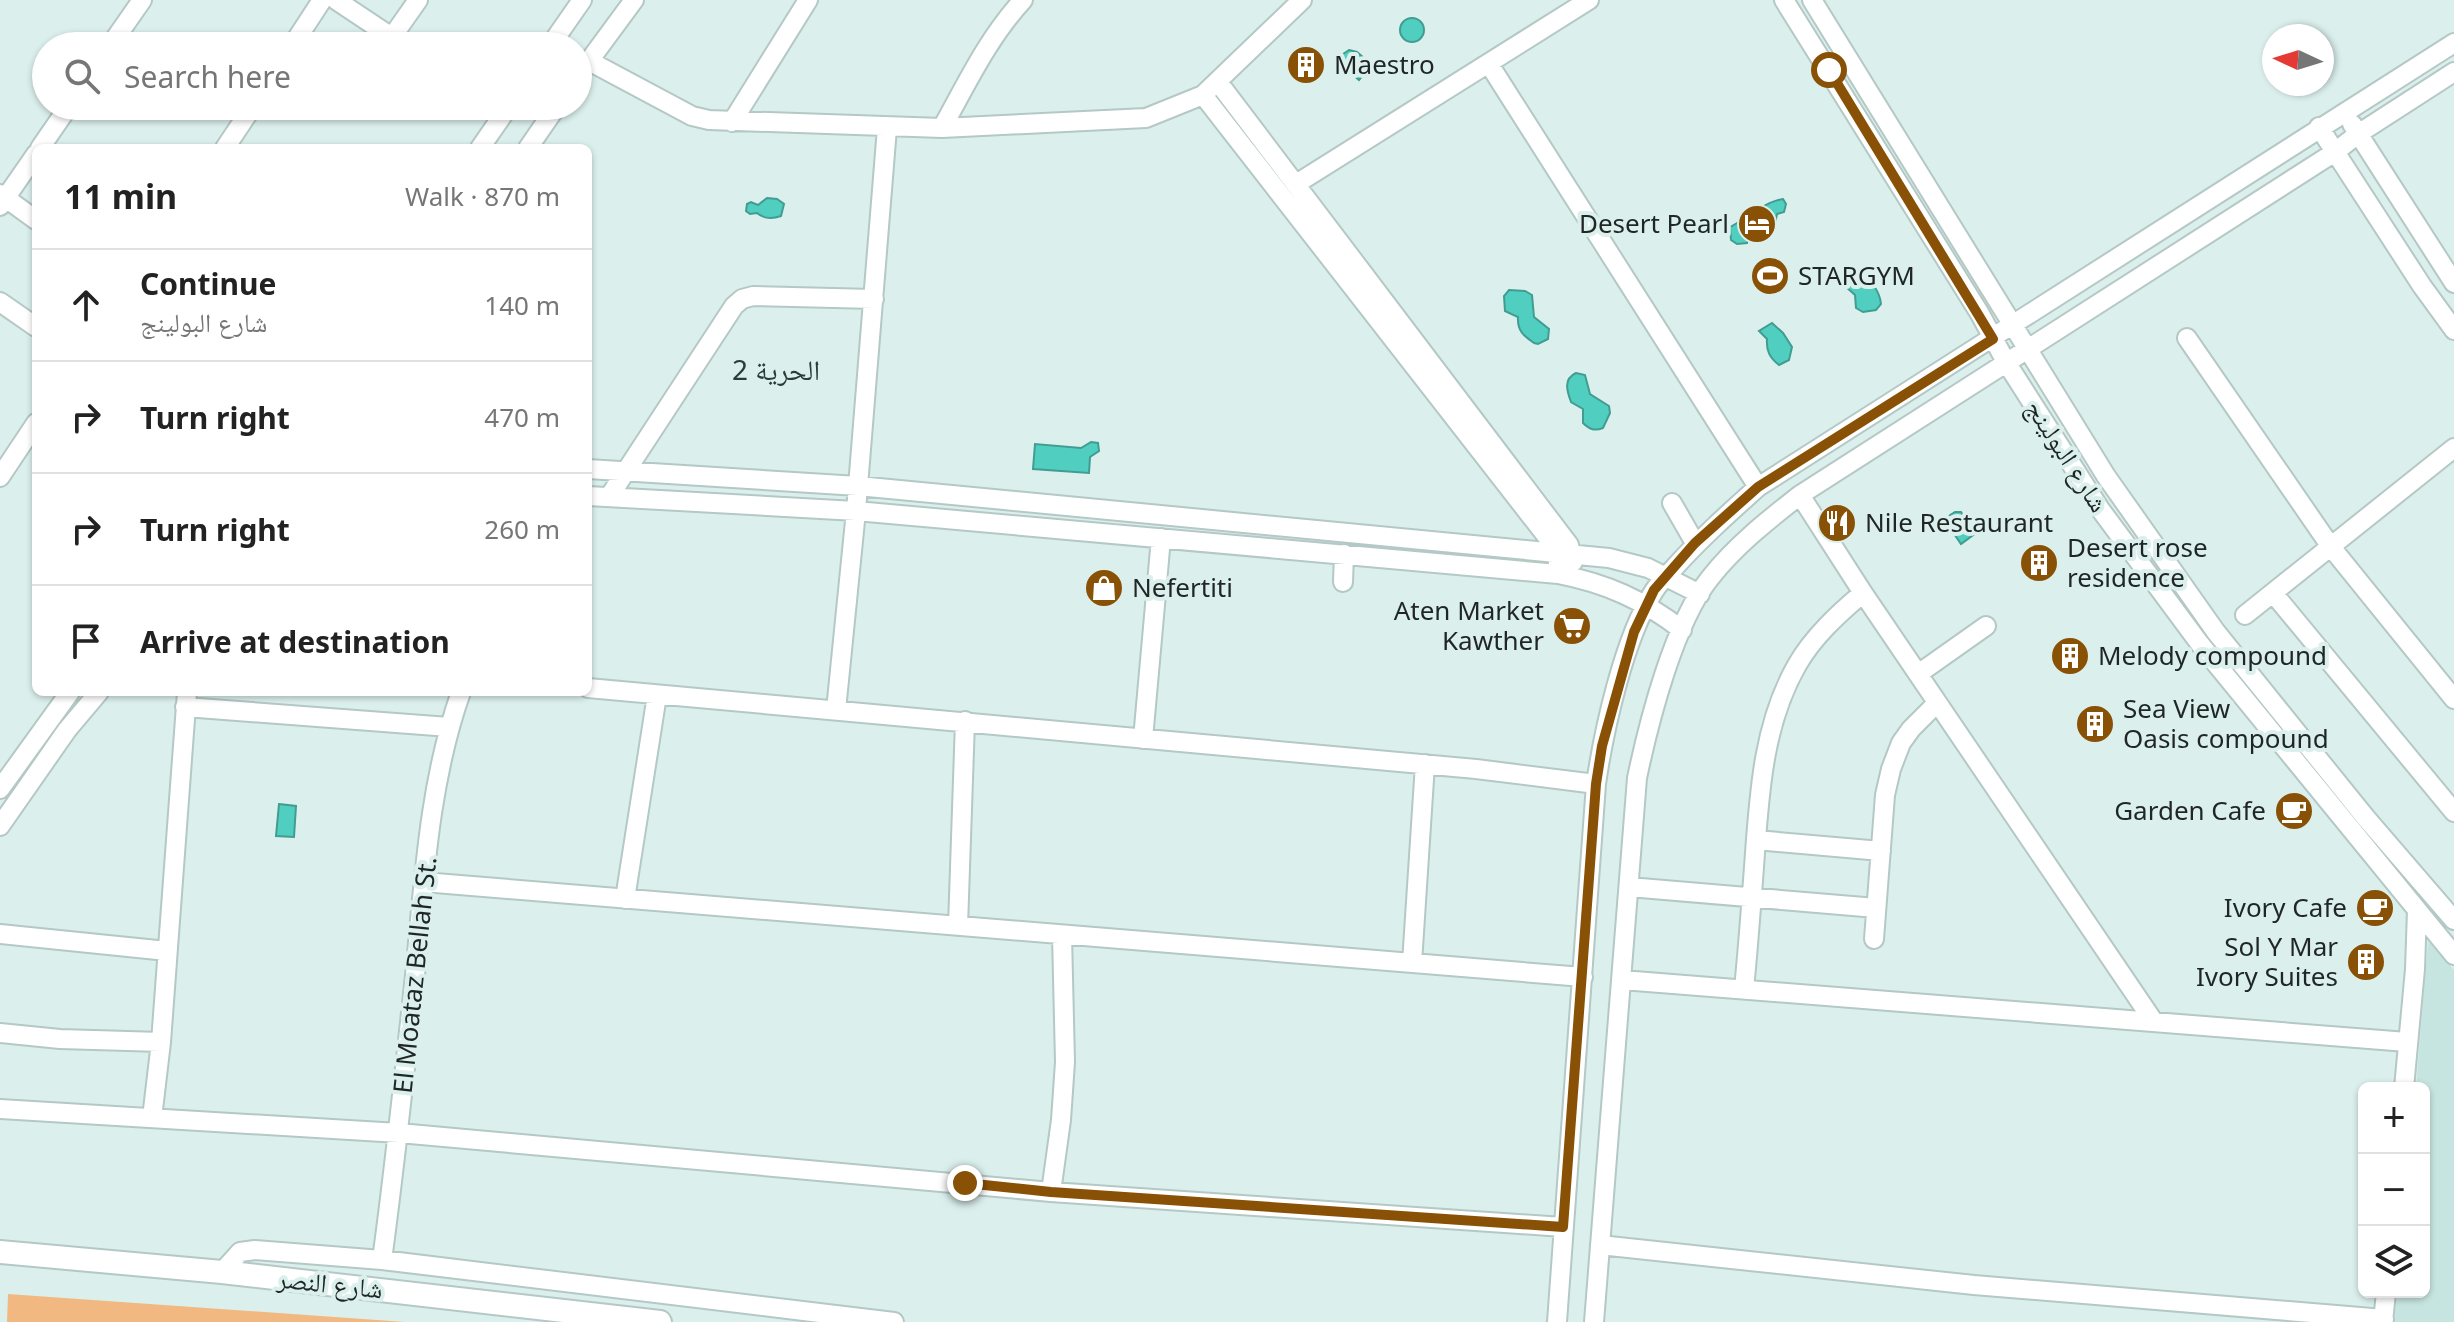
<!DOCTYPE html>
<html lang="en">
<head>
<meta charset="utf-8">
<style>
  body { margin:0; font-family:"Noto Sans","Noto Naskh Arabic",sans-serif; background:#f2f2f2; color:#222 }
  .controls { position:absolute; right:24px; bottom:24px; display:grid; overflow:hidden; border-radius:12px; box-shadow:0 2px 6px #0004 }
  .controls button { width:72px; height:72px; display:grid; place-items:center; padding:0; border:0; border-bottom:2px solid #e0e0e0; background:#fff; color:#222; font:40px sans-serif }
  .compass { position:absolute; left:2262px; top:24px; width:72px; height:72px; border-radius:50%; background:#fff; box-shadow:0 2px 6px #0004; rotate:274deg }
  .stop { position:absolute; width:24px; height:24px; margin:-18px; border:6px solid #895105; border-radius:50%; background:#fff }
  .stop.end { background:#895105; border-color:#fff; box-shadow:0 2px 8px #0008 }
  .list { margin:0; padding:0; list-style:none }
  h2 { display:flex; justify-content:space-between; align-items:center; height:104px; margin:0; padding:0 32px; font-size:34px }
  h2 small { font-size:26px; font-weight:400; color:#767676 }
  .list li { display:grid; grid-template-columns:52px 1fr auto; gap:24px; align-items:center; box-sizing:border-box; height:112px; padding:0 32px; border-top:2px solid #e0e0e0 }
  .list b { display:block; font-size:30px; white-space:nowrap }
  .list p { margin:0; font-size:26px; white-space:nowrap; color:#767676 }
  .list em { font-size:26px; font-style:normal; color:#767676 }
  .icon { flex:none; width:44px; height:44px; fill:none; stroke:currentColor; stroke-width:2; stroke-linecap:round; stroke-linejoin:round }
  .map { position:relative; flex:none; width:2454px; height:1322px; overflow:hidden }
  .search { position:absolute; background:#fff; box-shadow:0 2px 6px #0004; left:32px; top:32px; width:560px; height:88px; display:flex; align-items:center; gap:20px; box-sizing:border-box; padding:0 28px; border-radius:44px; color:#767676; font-size:30px }
  .panel { position:absolute; background:#fff; box-shadow:0 2px 6px #0004; left:32px; top:144px; width:560px; height:552px; border-radius:12px }
  .map>svg:first-child { display:block }
  .built { fill:#c7e5e0 }
  .green { fill:#f2b881 }
  .water { fill:#50cfc1; stroke:#419c92; stroke-width:2 }
  .lines { fill:none; stroke-linecap:round; stroke-linejoin:round }
  .minor-casing { stroke:#b4c8c5; stroke-width:22 }
  .major-casing { stroke:#b4c8c5; stroke-width:26 }
  .minor { stroke:#fff; stroke-width:18 }
  .major { stroke:#fff; stroke-width:22 }
  .route { stroke:#895105; stroke-width:10 }
  .labels { text-anchor:middle; stroke-width:8; stroke-linejoin:round; paint-order:stroke }
  .poi-label { font-size:26px; fill:#1f2625; stroke:#dbf0ed; text-anchor:start }
  .street-label { font-size:26px; fill:#1f2625; stroke:#dbf0ed }
  .neighbourhood-label { font-size:28px; fill:#2a3b39; stroke:#dbf0ed }
</style>
</head>
<body>
<div class="map">
<svg width="2454" height="1322" viewBox="0 0 2454 1322">
  <rect width="100%" height="100%" fill="#dbf0ed"/>
  <path class="built" d="M 2428,941 L 2454,970 L 2454,1322 L 2394,1322 L 2397,1292 L 2424,1292 L 2424,1088 L 2416,1088 Z"/>
  <path class="green" d="M 8,1294 L 405,1322 L 7,1322 Z"/>
  <path class="water" d="M1400 30a12 12 0 1 1 24 0a12 12 0 1 1-24 0Z
    M 1349,50 L 1357,52 L 1365,59 L 1365,73 L 1359,80 L 1351,73 L 1339,73 L 1337,67 L 1340,56 Z
    M 767,198 L 777,199 L 784,204 L 781,216 C 773,219 764,219 757,213 L 750,214 L 746,211 L 747,204 L 751,202 L 758,205 Z
    M 1783,199 L 1786,204 L 1784,212 L 1777,214 L 1775,224 C 1767,232 1761,234 1750,231 L 1747,243 L 1737,244 L 1731,240 L 1730,227 C 1746,219 1766,201 1783,199 Z
    M 1857,273 C 1869,275 1880,292 1881,304 L 1876,310 L 1863,312 L 1856,308 L 1855,295 L 1845,286 L 1850,275 Z
    M 1509,290 L 1525,291 L 1532,295 L 1534,317 L 1549,329 L 1548,339 L 1538,344 L 1534,343 C 1524,336 1517,331 1518,317 L 1505,311 L 1504,296 Z
    M 1772,323 L 1783,333 L 1792,347 L 1789,360 L 1779,365 C 1770,358 1766,351 1767,339 L 1759,331 Z
    M 1576,373 L 1585,375 L 1590,394 L 1609,406 L 1610,413 L 1603,428 C 1595,431 1590,430 1583,423 L 1583,409 L 1571,402 C 1567,391 1563,379 1576,373 Z
    M 1091,442 L 1098,443 L 1099,451 L 1090,457 L 1089,473 L 1033,469 L 1035,444 L 1081,448 Z
    M 1955,512 L 1961,512 L 1976,533 L 1961,544 L 1944,519 Z
    M 279,804 L 296,806 L 294,837 L 276,836 Z"/>
  <g class="lines">
    <g class="minor-casing">
      <path id="minor" d="M 336,0 L 405,46
        M 1784,0 L 1980,314 L 2006,362 L 2100,509 L 2200,644 L 2454,955
        M 1812,0 L 2106,476 L 2216,632 L 2366,818 L 2454,920
        M 392,37 L 418,0
        M 110,46 L 142,0
        M 292,46 L 322,0
        M 550,46 L 582,0
        M 589,61 L 692,116 L 709,120 L 942,128 L 1146,118 L 1203,95 L 1302,0
        M 1489,64 L 1758,487
        M 578,76 L 634,0
        M 1218,82 L 1569,545 L 1573,562
        M 1203,95 L 1548,538 L 1557,553 L 1558,563
        M 732,122 L 808,0
        M 2352,124 L 2454,283
        M 2319,127 L 2422,286 L 2454,330
        M 942,128 C 967,83 988,38 1023,0
        M 40,148 L 69,106
        M 225,148 L 253,106
        M 480,148 L 509,106
        M 528,148 L 557,106
        M 1296,184 L 1589,0
        M 0,194 L 36,220
        M 0,206 L 36,154
        M 0,302 L 36,327
        M 2187,338 L 2331,547 L 2454,699
        M 588,469 L 858,486 L 1609,558 L 1648,568 L 1700,594
        M 0,477 L 36,423
        M 1800,495 L 1863,593 L 2154,1022
        M 588,496 L 856,511 L 1558,574 C 1605,583 1644,600 1682,630
        M 609,497 L 734,306 L 742,299 L 753,296 L 874,299
        M 1672,503 L 1695,543
        M 1343,582 L 1344,554
        M 2273,593 L 2454,812
        M 2245,615 L 2454,448
        M 1918,674 L 1986,626
        M 588,688 L 1476,769 L 1596,784
        M 185,707 L 449,727
        M 836,710 L 856,511 L 887,128
        M 1143,739 L 1161,538
        M 0,789 L 70,692
        M 0,826 L 67,730 L 99,692
        M 1756,840 L 1881,851
        M 423,882 L 1583,977
        M 1629,887 L 1876,908
        M 625,899 L 657,695
        M 958,926 L 965,721
        M 0,934 L 167,951
        M 1874,939 L 1885,795 L 1891,769 L 1901,743 L 1911,729 L 1937,703
        M 1412,963 L 1425,764
        M 1622,980 L 2407,1042
        M 1744,989 C 1748,949 1751,908 1754,867 C 1759,798 1762,726 1797,665 C 1813,637 1838,614 1863,593
        M 0,1033 L 60,1039 L 161,1042
        M 2404,1088 L 2415,969 L 2417,910
        M 0,1109 L 399,1133 L 1051,1192 L 1563,1227
        M 152,1118 L 161,1042 L 187,692
        M 1051,1192 L 1061,1120 L 1065,1062 L 1062,935
        M 1600,1245 L 1974,1285 L 2384,1319
        M 382,1260 C 395,1165 405,1070 415,975 C 424,880 429,782 461,692
        M 222,1272 L 240,1252 L 255,1250 L 382,1260 L 894,1322
        M 1557,1322 L 1596,784 C 1604,729 1624,638 1654,591 C 1659,583 1667,575 1674,568 C 1700,539 1729,513 1758,487 L 2454,43
        M 1594,1322 L 1637,778 C 1649,721 1674,623 1710,578 C 1735,546 1768,520 1800,495 L 2335,152 L 2358,134 L 2454,72
        M 2383,1322 L 2386,1292"/>
    </g>
    <g class="major-casing">
      <path id="major" d="M 0,1252 L 222,1272 L 660,1322"/>
    </g>
    <use href="#minor" class="minor"/>
    <use href="#major" class="major"/>
  </g>
  <g class="lines">
    <path class="route" d="M 965,1183 L 1051,1192 L 1563,1227 L 1596,784 L 1602,746 L 1634,632 L 1654,590 L 1695,543 L 1758,487 L 1993,339 L 1829,70"/>
  </g>
  <defs>
    <g id="building-disc" transform="scale(2)"><circle r="9.5" fill="#895105" stroke="#dbf0ed"/><path d="M-4-6H4V6H1V3H-1V6H-4ZM-2.5-4.3h1.7v1.8h-1.7ZM.8-4.3h1.7v1.8H.8ZM-2.5-1h1.7V.8h-1.7ZM.8-1h1.7V.8H.8Z" fill="#fff"/></g>
    <g id="hotel-disc" transform="scale(2)"><circle r="9.5" fill="#895105" stroke="#dbf0ed"/><path d="M-6-4.5h1.5V1H6V5H4.5V3h-9V5H-6ZM-4 0a1.8 1.8 0 1 1 3.6 0ZM.5 0V-2.5h3Q6-2.5 6 0Z" fill="#fff"/></g>
    <g id="stadium-disc" transform="scale(2)"><circle r="9.5" fill="#895105" stroke="#dbf0ed"/><path d="M0-5a6.5 5 0 1 0 0 10a6.5 5 0 1 0 0-10ZM-3.5-1.8h7v3.6h-7Z" fill="#fff"/></g>
    <g id="restaurant-disc" transform="scale(2)"><circle r="9.5" fill="#895105" stroke="#dbf0ed"/><path d="M-5-6h1v4h1v-4h1v4h1v-4h1v5L-1.5 .5V6h-2V.5L-5-1ZM5-6V6H3V1.5H1.5Q1.5-4 5-6Z" fill="#fff"/></g>
    <g id="shop-disc" transform="scale(2)"><circle r="9.5" fill="#895105" stroke="#dbf0ed"/><path d="M-5-2.5h2.3a2.7 3.5 0 0 1 5.4 0H5L5.5 6h-11ZM-1.5-2.5h3a1.5 2.3 0 0 0-3 0Z" fill="#fff"/></g>
    <g id="supermarket-disc" transform="scale(2)"><circle r="9.5" fill="#895105" stroke="#dbf0ed"/><path d="M-6-5.5h2.5l.6 2H6L4.5 2H-2.5L-4.4-4H-6ZM-1.5 3.2a1.3 1.3 0 1 0 .1 0ZM3 3.2a1.3 1.3 0 1 0 .1 0Z" fill="#fff"/></g>
    <g id="cafe-disc" transform="scale(2)"><circle r="9.5" fill="#895105" stroke="#dbf0ed"/><path d="M-5.5-4.5H6V0H3Q3 3.5 0 3.5H-2.5Q-5.5 3.5-5.5 0ZM3-3.2v2h1.7v-2ZM-6 4.5H4V6H-6Z" fill="#fff"/></g>
  </defs>
  <g fill-rule="evenodd">
    <use href="#building-disc" x="1306" y="65"/>
    <use href="#hotel-disc" x="1757" y="224"/>
    <use href="#stadium-disc" x="1770" y="276"/>
    <use href="#restaurant-disc" x="1837" y="523"/>
    <use href="#building-disc" x="2039" y="563"/>
    <use href="#shop-disc" x="1104" y="588"/>
    <use href="#supermarket-disc" x="1572" y="626"/>
    <use href="#building-disc" x="2070" y="656"/>
    <use href="#building-disc" x="2095" y="724"/>
    <use href="#cafe-disc" x="2294" y="811"/>
    <use href="#cafe-disc" x="2375" y="908"/>
    <use href="#building-disc" x="2366" y="962"/>
  </g>
  <g class="labels">
    <g class="poi-label">
      <text x="1334" y="74">Maestro</text>
      <text x="1729" y="233" text-anchor="end">Desert Pearl</text>
      <text x="1798" y="285">STARGYM</text>
      <text x="1865" y="532">Nile Restaurant</text>
      <text x="2067" y="557">Desert rose<tspan x="2067" dy="30">residence</tspan></text>
      <text x="1132" y="597">Nefertiti</text>
      <text x="1544" y="620" text-anchor="end">Aten Market<tspan x="1544" dy="30">Kawther</tspan></text>
      <text x="2098" y="665">Melody compound</text>
      <text x="2123" y="718">Sea View<tspan x="2123" dy="30">Oasis compound</tspan></text>
      <text x="2266" y="820" text-anchor="end">Garden Cafe</text>
      <text x="2347" y="917" text-anchor="end">Ivory Cafe</text>
      <text x="2338" y="956" text-anchor="end">Sol Y Mar<tspan x="2338" dy="30">Ivory Suites</tspan></text>
    </g>
    <g class="street-label">
      <text transform="translate(2067 456) rotate(57)" y="9">شارع البولينج</text>
      <text transform="translate(415 975) rotate(-84)" y="9">El Moataz Bellah St.</text>
      <text transform="translate(330 1284) rotate(6)" y="9">شارع النصر</text>
    </g>
    <g class="neighbourhood-label">
      <text x="776" y="380">الحرية 2</text>
    </g>
  </g>
</svg>
<div class="controls">
<button>+</button>
<button>−</button>
<button><svg class="icon" aria-label="layers" viewBox="0 0 24 24"><path d="M12 4l9 5-9 5-9-5zM3 14l9 5 9-5"/></svg></button>
</div>
<svg class="compass" viewBox="-18 -18 36 36"><path d="M0-13l5 13h-10z" fill="#e53935"/><path d="M0 13l5-13h-10z" fill="#767676"/></svg>
<div class="stop" style="left:1829px;top:70px"></div>
<div class="stop end" style="left:965px;top:1183px"></div>
<div class="search"><svg class="icon" aria-label="search" viewBox="0 0 24 24"><circle cx="10" cy="10" r="6"/><path d="M15 15l6 6"/></svg>Search here</div>
<section class="panel">
<h2>11 min<small>Walk · 870 m</small></h2>
<ul class="list">
<li><svg class="icon" aria-label="ahead" viewBox="0 0 24 24"><path d="M12 20V5M6 11l6-6 6 6"/></svg><div><b>Continue</b><p>شارع البولينج</p></div><em>140 m</em></li>
<li><svg class="icon" aria-label="right" viewBox="0 0 24 24"><path d="M7 20v-9h11M14 6l5 5-5 5"/></svg><div><b>Turn right</b></div><em>470 m</em></li>
<li><svg class="icon" aria-label="right" viewBox="0 0 24 24"><path d="M7 20v-9h11M14 6l5 5-5 5"/></svg><div><b>Turn right</b></div><em>260 m</em></li>
<li><svg class="icon" aria-label="arrive" viewBox="0 0 24 24"><path d="M6 21V4h12l-3 4 3 4H6"/></svg><div><b>Arrive at destination</b></div></li>
</ul>
</section>
</div>
</body>
</html>
